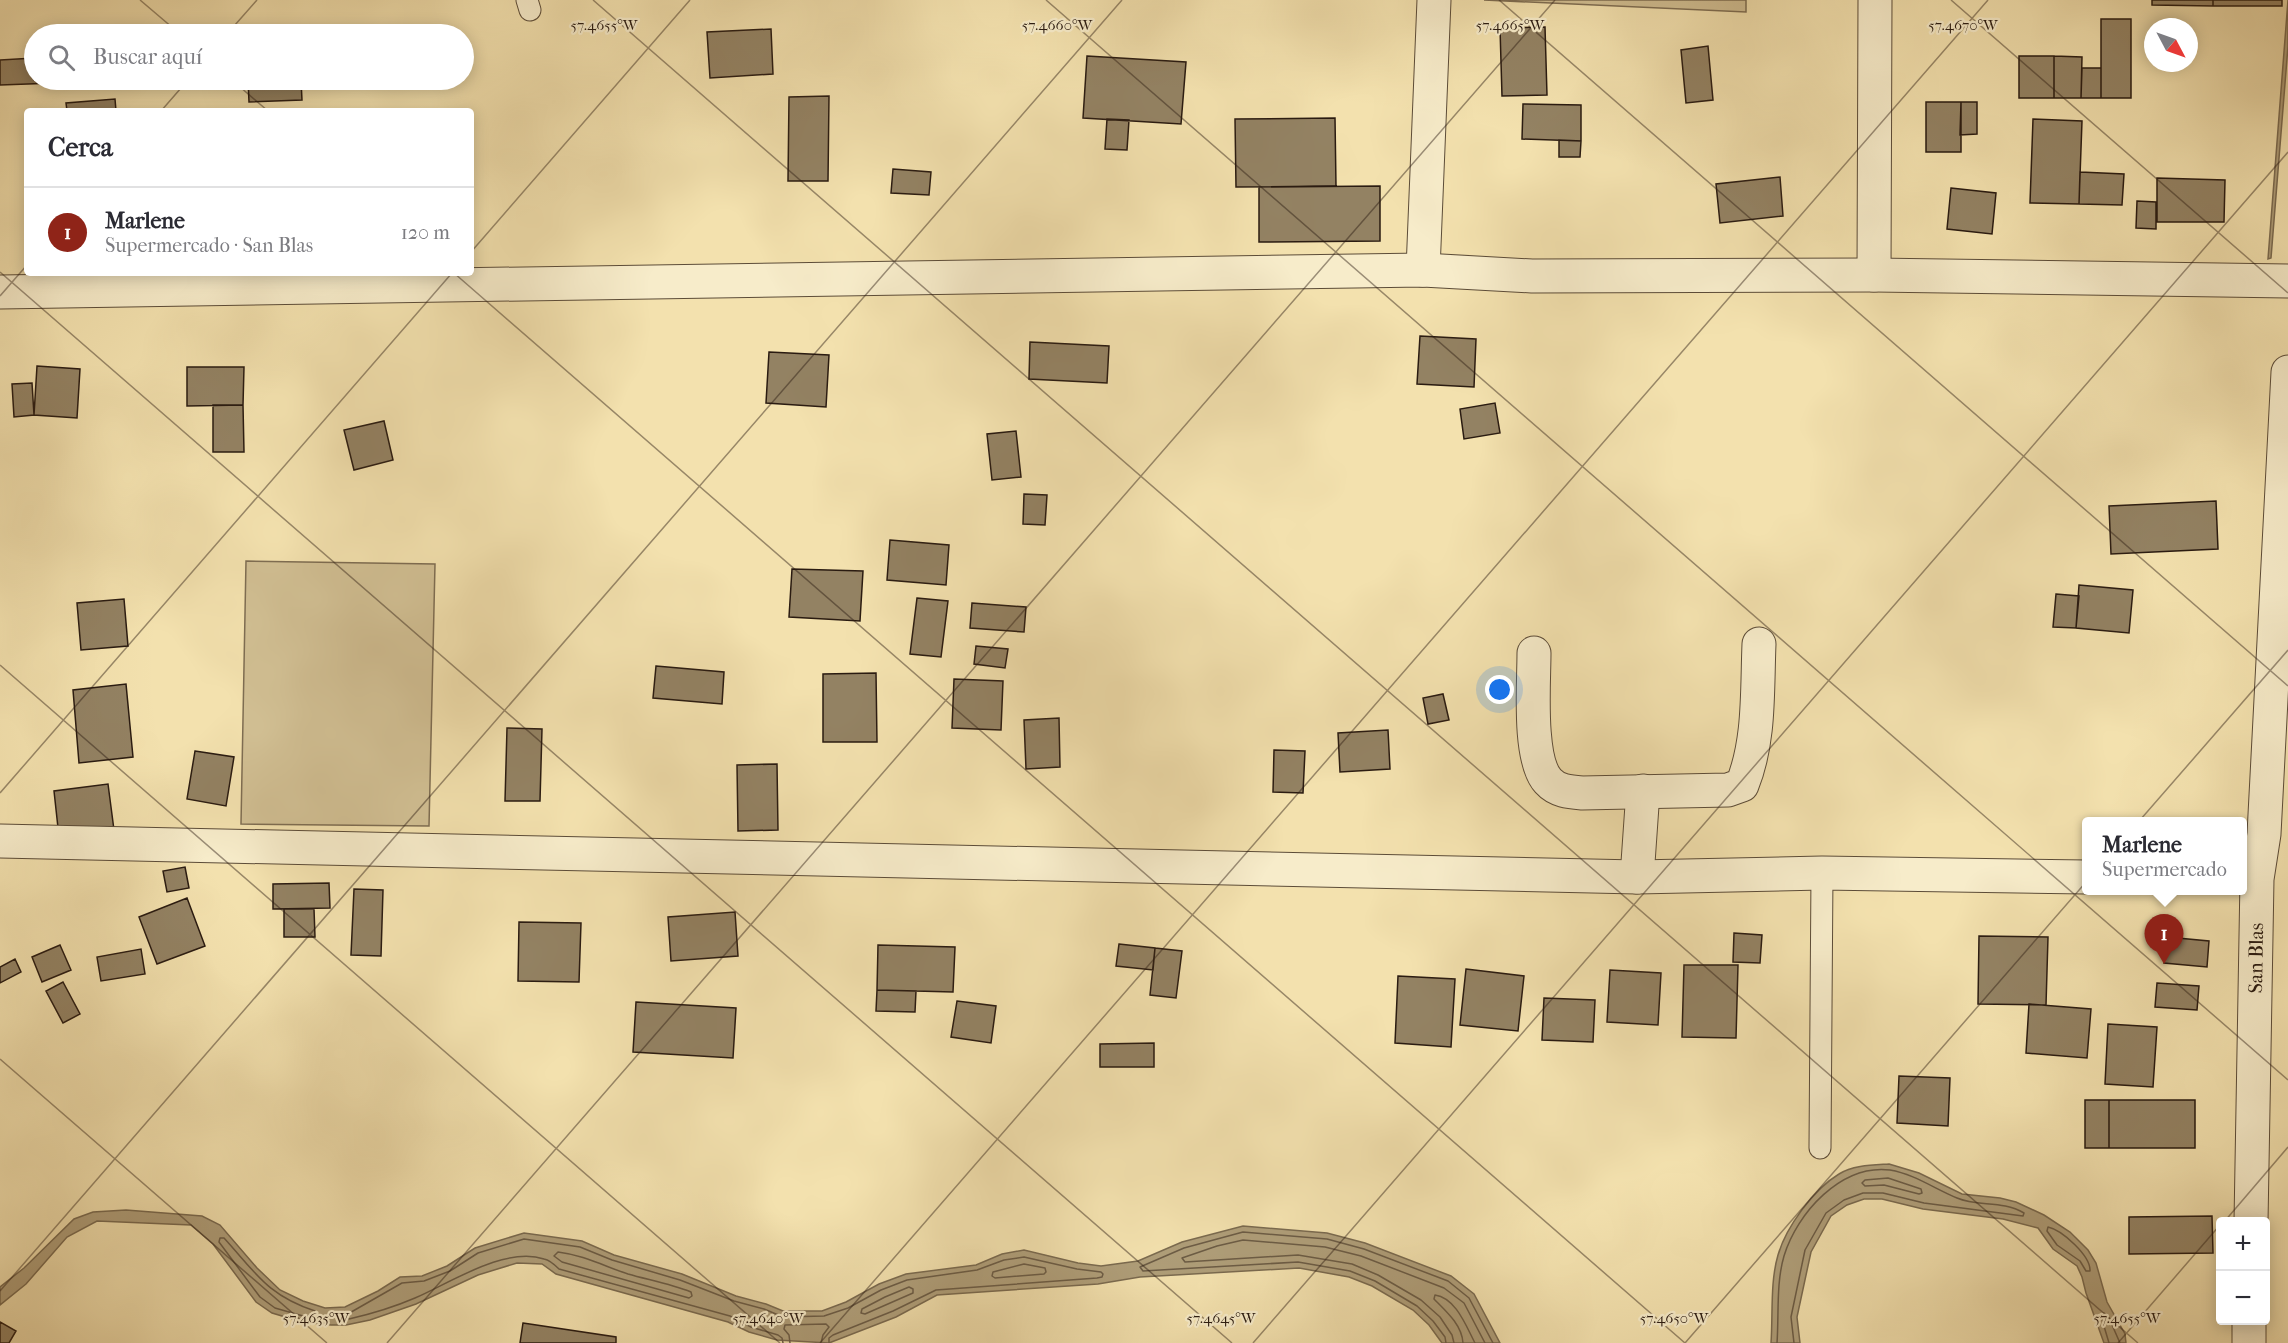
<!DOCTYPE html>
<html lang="es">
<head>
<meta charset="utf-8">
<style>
  body { margin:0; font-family:"IM FELL French Canon",serif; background:#f2f2f3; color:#2b2b33 }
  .controls { position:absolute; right:18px; bottom:18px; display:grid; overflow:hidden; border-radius:6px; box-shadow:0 3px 15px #0003 }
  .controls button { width:54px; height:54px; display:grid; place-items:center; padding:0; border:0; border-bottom:2px solid #e1e1e2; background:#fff; color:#2b2b33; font:30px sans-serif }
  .compass { position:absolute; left:2144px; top:18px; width:54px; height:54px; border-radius:50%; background:#fff; box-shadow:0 3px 15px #0003; rotate:131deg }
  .you { position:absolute; left:1500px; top:690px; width:21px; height:21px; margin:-15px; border:4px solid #fff; border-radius:50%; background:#1a73e8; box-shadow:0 0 0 9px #1a73e833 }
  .badge { display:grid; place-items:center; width:39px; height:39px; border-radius:50%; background:#8f2418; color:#fff; font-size:20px; font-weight:700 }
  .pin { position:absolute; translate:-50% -50px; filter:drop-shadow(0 2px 3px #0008) }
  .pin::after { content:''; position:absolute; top:32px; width:21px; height:18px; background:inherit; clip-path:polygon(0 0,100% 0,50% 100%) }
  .popup { position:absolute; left:2082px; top:817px; width:165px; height:78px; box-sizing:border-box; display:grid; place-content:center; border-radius:6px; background:#fff; filter:drop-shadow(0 2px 4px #0005); font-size:20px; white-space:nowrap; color:#7c7c81 }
  .popup b { font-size:22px; color:#2b2b33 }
  .popup::after { content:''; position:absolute; left:50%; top:100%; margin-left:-12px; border:12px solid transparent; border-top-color:#fff }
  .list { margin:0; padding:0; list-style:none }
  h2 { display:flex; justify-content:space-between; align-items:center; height:78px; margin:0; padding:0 24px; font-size:26px }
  h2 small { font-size:20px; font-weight:400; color:#7c7c81 }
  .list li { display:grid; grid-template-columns:39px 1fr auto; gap:18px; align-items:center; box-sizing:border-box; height:90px; padding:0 24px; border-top:2px solid #e1e1e2 }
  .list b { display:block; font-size:22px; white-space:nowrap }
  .list p { margin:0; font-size:20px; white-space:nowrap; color:#7c7c81 }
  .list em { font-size:20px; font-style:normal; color:#7c7c81 }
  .icon { flex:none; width:33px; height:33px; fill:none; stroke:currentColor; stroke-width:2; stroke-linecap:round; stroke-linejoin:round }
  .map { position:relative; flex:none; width:2288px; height:1343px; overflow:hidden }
  .search { position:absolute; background:#fff; box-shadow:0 3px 15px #0003; left:24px; top:24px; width:450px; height:66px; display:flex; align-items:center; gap:15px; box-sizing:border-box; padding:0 21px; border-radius:33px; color:#7c7c81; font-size:22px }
  .panel { position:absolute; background:#fff; box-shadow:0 3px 15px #0003; left:24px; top:108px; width:450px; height:168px; border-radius:6px }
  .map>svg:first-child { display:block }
  .green { fill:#d1bf93; stroke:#7e6d52; stroke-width:1.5 }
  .water { fill:#af9e79; stroke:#7a6a4f; stroke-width:1.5 }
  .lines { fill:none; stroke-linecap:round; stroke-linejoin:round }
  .shore { stroke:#6c5c45; stroke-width:1.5 }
  .building { fill:#938263; stroke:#2a1b11; stroke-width:1.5 }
  .service-casing { stroke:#5c4c38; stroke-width:23 }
  .minor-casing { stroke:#5c4c38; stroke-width:35 }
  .service { stroke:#f7ecca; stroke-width:21 }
  .minor { stroke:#f7ecca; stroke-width:33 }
  .ticks { fill:none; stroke:#2a1b11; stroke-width:1.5; stroke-opacity:0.45 }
  .labels { text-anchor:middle; stroke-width:4.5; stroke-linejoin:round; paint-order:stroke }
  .street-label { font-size:20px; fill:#2a1b11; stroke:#f7ecca }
  .ticks-label { font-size:15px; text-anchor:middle; fill:#2a1b11; stroke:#f7ecca; stroke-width:4.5; stroke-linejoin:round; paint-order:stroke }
</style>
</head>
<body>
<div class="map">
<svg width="2288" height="1343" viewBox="0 0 2288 1343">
  <rect width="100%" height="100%" fill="#f3e1ae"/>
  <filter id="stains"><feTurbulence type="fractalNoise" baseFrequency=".00333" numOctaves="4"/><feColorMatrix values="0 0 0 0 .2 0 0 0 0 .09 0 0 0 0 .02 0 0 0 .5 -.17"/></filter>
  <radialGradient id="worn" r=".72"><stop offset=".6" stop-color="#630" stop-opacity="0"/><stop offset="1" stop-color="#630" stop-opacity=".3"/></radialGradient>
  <path class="green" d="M 1484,0 L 1746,0 L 1746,12 Z
    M 246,561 L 435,564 L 429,826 L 241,824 Z"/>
  <path class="water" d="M 2288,0 L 2288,46 L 2271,258 L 2268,259 Z
    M 1889,1164 L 1919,1173 L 1962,1194 L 2000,1198 L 2016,1202 L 2044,1215 L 2070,1232 L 2088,1250 L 2096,1263 L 2107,1302 L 2125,1334 L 2126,1343 L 2104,1343 L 2086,1293 L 2082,1277 L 2077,1266 L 2053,1249 L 2038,1228 L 2003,1219 L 1923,1209 L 1882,1199 L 1864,1199 L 1847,1205 L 1831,1216 L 1811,1252 L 1797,1317 L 1800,1343 L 1771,1343 C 1773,1315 1770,1282 1778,1255 C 1786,1227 1814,1189 1839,1174 C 1853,1165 1873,1165 1889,1164 Z
    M 126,1210 L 202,1216 L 220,1225 L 257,1268 L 280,1290 L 303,1301 L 325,1308 L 345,1307 L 378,1291 L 400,1277 L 422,1276 L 447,1266 L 475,1248 L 524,1233 L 582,1241 L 614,1255 L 682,1274 L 736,1296 L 766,1304 L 783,1311 L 822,1311 L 846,1302 L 879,1284 L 906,1274 L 976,1265 L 1002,1254 L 1024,1250 L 1078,1263 L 1101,1266 L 1138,1261 L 1182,1242 L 1243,1226 L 1327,1233 L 1365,1243 L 1451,1276 L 1474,1294 L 1500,1343 L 1442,1343 L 1429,1325 L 1413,1310 L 1372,1286 L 1349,1277 L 1299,1268 L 1140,1277 L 1098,1284 L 937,1295 L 896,1317 L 829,1343 L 777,1340 L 749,1332 L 728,1322 L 556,1274 L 542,1264 L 517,1263 L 478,1275 L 416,1304 L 370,1320 L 346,1325 L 331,1325 L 302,1322 L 272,1313 L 256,1302 L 213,1244 L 191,1225 L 97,1221 L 67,1237 L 26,1284 L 0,1305 L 0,1287 L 24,1268 L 74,1219 L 93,1212 Z"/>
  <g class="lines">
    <path class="shore" d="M 1888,1178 L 1921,1189 L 1922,1193 L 1919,1194 L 1884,1185 L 1865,1186 L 1862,1183 L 1865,1180 Z
      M 2048,1227 C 2062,1230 2091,1256 2090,1271 L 2086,1271 L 2080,1261 L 2057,1245 L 2047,1231 Z
      M 220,1238 L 224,1238 C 256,1273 267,1295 315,1311 L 315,1316 L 303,1316 L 275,1308 L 260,1297 L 219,1242 Z
      M 558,1252 C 583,1255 604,1266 628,1274 C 649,1280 671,1284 691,1292 L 692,1296 L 689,1298 L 562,1262 L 554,1256 Z
      M 1024,1264 L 1045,1268 L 1046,1272 L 1044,1274 L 995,1278 L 992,1276 L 993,1272 Z
      M 909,1287 L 913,1289 L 913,1293 L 865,1314 L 861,1313 L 862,1309 L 885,1297 Z
      M 783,1343 L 782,1338 L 778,1335 L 751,1327 L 730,1316 L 559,1269 C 555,1265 549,1260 544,1259 C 505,1246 450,1283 415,1298 C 394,1307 371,1314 349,1319 L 346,1315 L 402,1283 L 424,1281 L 450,1271 L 478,1253 L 524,1239 L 580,1247 L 612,1260 L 680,1280 L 734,1301 L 764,1309 L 783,1317 L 824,1316 L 848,1308 L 881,1290 L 907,1280 L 977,1270 L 1004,1260 L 1024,1257 L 1077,1269 L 1101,1272 L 1103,1274 L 1102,1277 L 1097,1278 L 936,1290 L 893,1311 L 833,1335 L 829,1338 L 829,1343
      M 790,1343 L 789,1335 L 784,1329 L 785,1325 L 826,1324 L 829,1327 L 823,1335 L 821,1343
      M 1446,1343 L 1445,1337 L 1433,1321 L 1417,1306 L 1375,1281 L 1350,1271 L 1298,1262 L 1143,1271 L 1140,1267 L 1184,1248 L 1243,1232 L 1327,1239 L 1364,1249 L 1448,1281 L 1469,1298 L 1493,1343
      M 1454,1343 L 1452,1335 L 1440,1317 L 1421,1300 L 1378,1275 L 1352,1264 L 1298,1255 L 1185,1262 L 1182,1258 L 1217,1246 L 1243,1240 L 1325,1247 L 1361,1256 L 1444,1288 L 1464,1303 L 1485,1343
      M 1463,1343 C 1462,1325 1446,1311 1434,1299 L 1435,1295 C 1456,1298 1466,1326 1475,1343
      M 1777,1343 C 1779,1315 1776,1283 1784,1256 C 1797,1213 1841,1164 1890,1170 C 1914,1174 1935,1189 1957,1198 C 1978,1207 2002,1200 2024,1213 L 2023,1216 L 1924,1203 L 1883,1193 L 1863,1193 L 1844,1200 L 1826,1213 L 1805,1250 L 1791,1317 L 1794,1343
      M 2109,1343 L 2101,1316 L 2104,1313 L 2109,1318 L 2120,1343"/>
  </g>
  <path class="building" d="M 2152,0 L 2213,0 L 2213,6 L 2152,5 Z
    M 2213,0 L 2282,0 L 2282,6 L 2213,6 Z
    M 2101,19 L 2131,19 L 2131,98 L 2101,98 Z
    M 1545,27 L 1547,95 L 1502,96 L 1500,28 Z
    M 771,29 L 773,74 L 710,78 L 707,32 Z
    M 1708,46 L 1713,100 L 1686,103 L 1681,50 Z
    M 1087,56 L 1186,62 L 1181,124 L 1083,118 Z
    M 2019,56 L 2054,56 L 2054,98 L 2019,98 Z
    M 2054,56 L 2082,57 L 2081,98 L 2054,98 Z
    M 34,58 L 34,80 L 55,80 L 55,83 L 0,85 L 0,60 Z
    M 2082,68 L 2101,68 L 2101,98 L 2081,98 Z
    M 248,80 L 301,80 L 302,100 L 249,102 Z
    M 829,96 L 828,181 L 788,181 L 789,97 Z
    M 115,99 L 116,111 L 67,111 L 66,103 Z
    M 1926,102 L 1961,102 L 1961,152 L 1926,152 Z
    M 1961,102 L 1977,102 L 1977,134 L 1960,135 Z
    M 1523,104 L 1581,105 L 1581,141 L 1522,139 Z
    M 1335,118 L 1336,186 L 1236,187 L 1235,119 Z
    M 1107,119 L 1129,120 L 1127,150 L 1105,149 Z
    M 2033,119 L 2082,121 L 2079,204 L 2030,203 Z
    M 1559,140 L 1581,141 L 1580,157 L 1559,157 Z
    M 893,169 L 931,172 L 929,195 L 891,193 Z
    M 2080,172 L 2124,174 L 2122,205 L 2079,204 Z
    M 1780,177 L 1783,216 L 1720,223 L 1716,184 Z
    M 2157,178 L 2225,180 L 2224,222 L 2157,222 Z
    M 1380,186 L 1380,241 L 1259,242 L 1259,187 Z
    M 1951,188 L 1996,193 L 1992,234 L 1947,229 Z
    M 2137,201 L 2156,202 L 2156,229 L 2136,228 Z
    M 1420,336 L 1476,339 L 1474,387 L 1417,384 Z
    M 1030,342 L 1109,346 L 1107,383 L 1029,379 Z
    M 769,352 L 829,355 L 826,407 L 766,403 Z
    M 37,366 L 80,369 L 77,418 L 34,415 Z
    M 187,367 L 244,367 L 243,405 L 187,406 Z
    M 32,383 L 34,415 L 14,417 L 12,384 Z
    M 1495,403 L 1500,433 L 1464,439 L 1460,409 Z
    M 213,405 L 243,405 L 244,452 L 213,452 Z
    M 384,421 L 393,460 L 354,470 L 344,430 Z
    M 1016,431 L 1021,477 L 992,480 L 987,434 Z
    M 1024,494 L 1047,495 L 1045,525 L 1023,524 Z
    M 2216,501 L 2218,549 L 2111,554 L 2109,506 Z
    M 890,540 L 949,545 L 946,585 L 887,580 Z
    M 792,569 L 863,571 L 860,621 L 789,617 Z
    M 2079,585 L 2133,590 L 2129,633 L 2076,628 Z
    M 2056,594 L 2079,596 L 2076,628 L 2053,627 Z
    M 917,598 L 948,601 L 941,657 L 910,654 Z
    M 124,599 L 128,646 L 81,650 L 77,603 Z
    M 972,603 L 1026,607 L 1024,632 L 970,628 Z
    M 976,646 L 1008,649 L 1005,668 L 974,664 Z
    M 656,666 L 724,672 L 722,704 L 653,698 Z
    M 876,673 L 877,742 L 823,742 L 823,674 Z
    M 954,679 L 1003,681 L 1001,730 L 952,728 Z
    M 126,684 L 133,757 L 79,763 L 73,690 Z
    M 1443,694 L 1449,720 L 1428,724 L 1423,698 Z
    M 1059,718 L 1060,767 L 1026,769 L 1024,720 Z
    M 507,728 L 542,729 L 540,801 L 505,801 Z
    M 1388,730 L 1390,769 L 1340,772 L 1338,733 Z
    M 1274,750 L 1305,751 L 1303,793 L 1273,792 Z
    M 195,751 L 234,757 L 226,806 L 187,799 Z
    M 777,764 L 778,830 L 738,831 L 737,765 Z
    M 108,784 L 114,830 L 59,837 L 54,791 Z
    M 185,867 L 189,888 L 167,892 L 163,871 Z
    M 329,883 L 330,908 L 273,909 L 273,884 Z
    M 354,889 L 383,890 L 381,956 L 351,955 Z
    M 187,898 L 205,946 L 157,964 L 139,917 Z
    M 284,909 L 314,909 L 315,937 L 284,937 Z
    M 735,912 L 738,956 L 671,961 L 668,917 Z
    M 519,922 L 581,923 L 579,982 L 518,981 Z
    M 1734,933 L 1762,935 L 1760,963 L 1733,962 Z
    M 1979,936 L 2048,937 L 2046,1005 L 1978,1004 Z
    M 2167,937 L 2209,941 L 2207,967 L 2164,963 Z
    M 1119,944 L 1155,948 L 1153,970 L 1116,966 Z
    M 60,945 L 71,970 L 42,982 L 32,957 Z
    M 878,945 L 955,947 L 953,992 L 877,990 Z
    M 1155,948 L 1182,951 L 1176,998 L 1150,995 Z
    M 141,949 L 145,974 L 101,981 L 97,957 Z
    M 15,959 L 21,972 L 0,983 L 0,967 Z
    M 1684,965 L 1738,965 L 1736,1038 L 1682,1037 Z
    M 1466,969 L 1524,976 L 1518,1031 L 1460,1025 Z
    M 1610,970 L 1661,973 L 1658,1025 L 1607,1022 Z
    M 1398,976 L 1455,979 L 1451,1047 L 1395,1043 Z
    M 63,982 L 80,1014 L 63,1023 L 46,991 Z
    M 2157,983 L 2199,986 L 2197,1010 L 2155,1007 Z
    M 877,990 L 916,991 L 915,1012 L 876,1011 Z
    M 1544,998 L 1595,1000 L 1593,1042 L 1542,1040 Z
    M 957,1001 L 996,1006 L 991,1043 L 951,1037 Z
    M 636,1002 L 736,1008 L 733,1058 L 633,1052 Z
    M 2029,1004 L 2091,1009 L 2087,1058 L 2026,1053 Z
    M 2108,1024 L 2157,1027 L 2153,1087 L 2105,1084 Z
    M 1154,1043 L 1154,1067 L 1100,1067 L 1100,1044 Z
    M 1899,1076 L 1950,1078 L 1948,1126 L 1897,1123 Z
    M 2085,1100 L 2109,1100 L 2109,1148 L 2085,1148 Z
    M 2109,1100 L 2195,1100 L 2195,1148 L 2109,1148 Z
    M 2212,1216 L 2213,1253 L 2129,1254 L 2129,1217 Z
    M 0,1322 L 16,1331 L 9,1343 L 0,1343 Z
    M 523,1323 L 616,1337 L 616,1343 L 520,1343 Z"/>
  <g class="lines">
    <g class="service-casing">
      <path id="service" d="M 527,0 L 530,10
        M 1820,1148 L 1822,873"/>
    </g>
    <g class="minor-casing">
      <g id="minor">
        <path d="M 1423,270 L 1434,0"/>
        <path d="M 1874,275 L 1875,0"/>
        <path d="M 0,292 L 1423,270 L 1532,276 L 1874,275 L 2288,281"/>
        <path d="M 1534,653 C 1534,683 1528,759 1548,781 C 1557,791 1569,792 1582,793 L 1728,790 L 1742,785 C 1760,741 1757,691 1759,644"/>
        <path d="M 0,841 L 1637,877 L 1822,873 L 2086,877"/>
        <path d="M 1637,877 L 1643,791"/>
        <path id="s1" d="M 2251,1222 L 2257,879 L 2264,834 L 2288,372"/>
        <path d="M 2249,1343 L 2249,1320"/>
      </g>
    </g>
    <use href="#service" class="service"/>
    <use href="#minor" class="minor"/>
  </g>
  <path class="ticks" d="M 140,0 L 180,34M 593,0 L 2138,1343M 1046,0 L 2288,1080M 1499,0 L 2288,686M 1951,0 L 2288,293M 227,34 L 257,0M 232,80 L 268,111M 161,111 L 188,80M 471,252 L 690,0M 0,272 L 1232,1343M 454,273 L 1685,1343M 0,296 L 27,265M 0,665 L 780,1343M 0,793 L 452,273M 0,1059 L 327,1343M 2224,1222 L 2288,1147M 0,1291 L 1122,0M 387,1343 L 1555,0M 820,1343 L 1988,0M 1253,1343 L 2288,152M 1685,1343 L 2288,650M 2118,1343 L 2220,1225"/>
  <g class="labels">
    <g class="street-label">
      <text dy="7" stroke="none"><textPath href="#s1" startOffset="264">San Blas</textPath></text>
    </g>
  </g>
  <g class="ticks-label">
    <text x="1963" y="30">57.4670°W</text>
    <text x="604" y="30">57.4655°W</text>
    <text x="1057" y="30">57.4660°W</text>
    <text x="1510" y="30">57.4665°W</text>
    <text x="316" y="1323">57.4635°W</text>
    <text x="768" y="1323">57.4640°W</text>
    <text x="1221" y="1323">57.4645°W</text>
    <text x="1674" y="1323">57.4650°W</text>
    <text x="2127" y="1323">57.4655°W</text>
  </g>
  <rect width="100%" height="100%" filter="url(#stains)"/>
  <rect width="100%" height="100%" fill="url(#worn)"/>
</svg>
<div class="controls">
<button>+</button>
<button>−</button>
</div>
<svg class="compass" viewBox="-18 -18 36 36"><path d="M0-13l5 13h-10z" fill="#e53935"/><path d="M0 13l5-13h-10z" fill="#7c7c81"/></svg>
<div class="you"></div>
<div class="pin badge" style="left:2164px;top:964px">1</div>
<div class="popup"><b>Marlene</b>Supermercado</div>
<div class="search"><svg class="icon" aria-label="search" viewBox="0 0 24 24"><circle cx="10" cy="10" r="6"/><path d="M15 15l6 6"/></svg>Buscar aquí</div>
<section class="panel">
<h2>Cerca<small></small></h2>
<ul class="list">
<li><span class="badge">1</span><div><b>Marlene</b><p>Supermercado · San Blas</p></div><em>120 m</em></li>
</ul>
</section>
</div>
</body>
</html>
